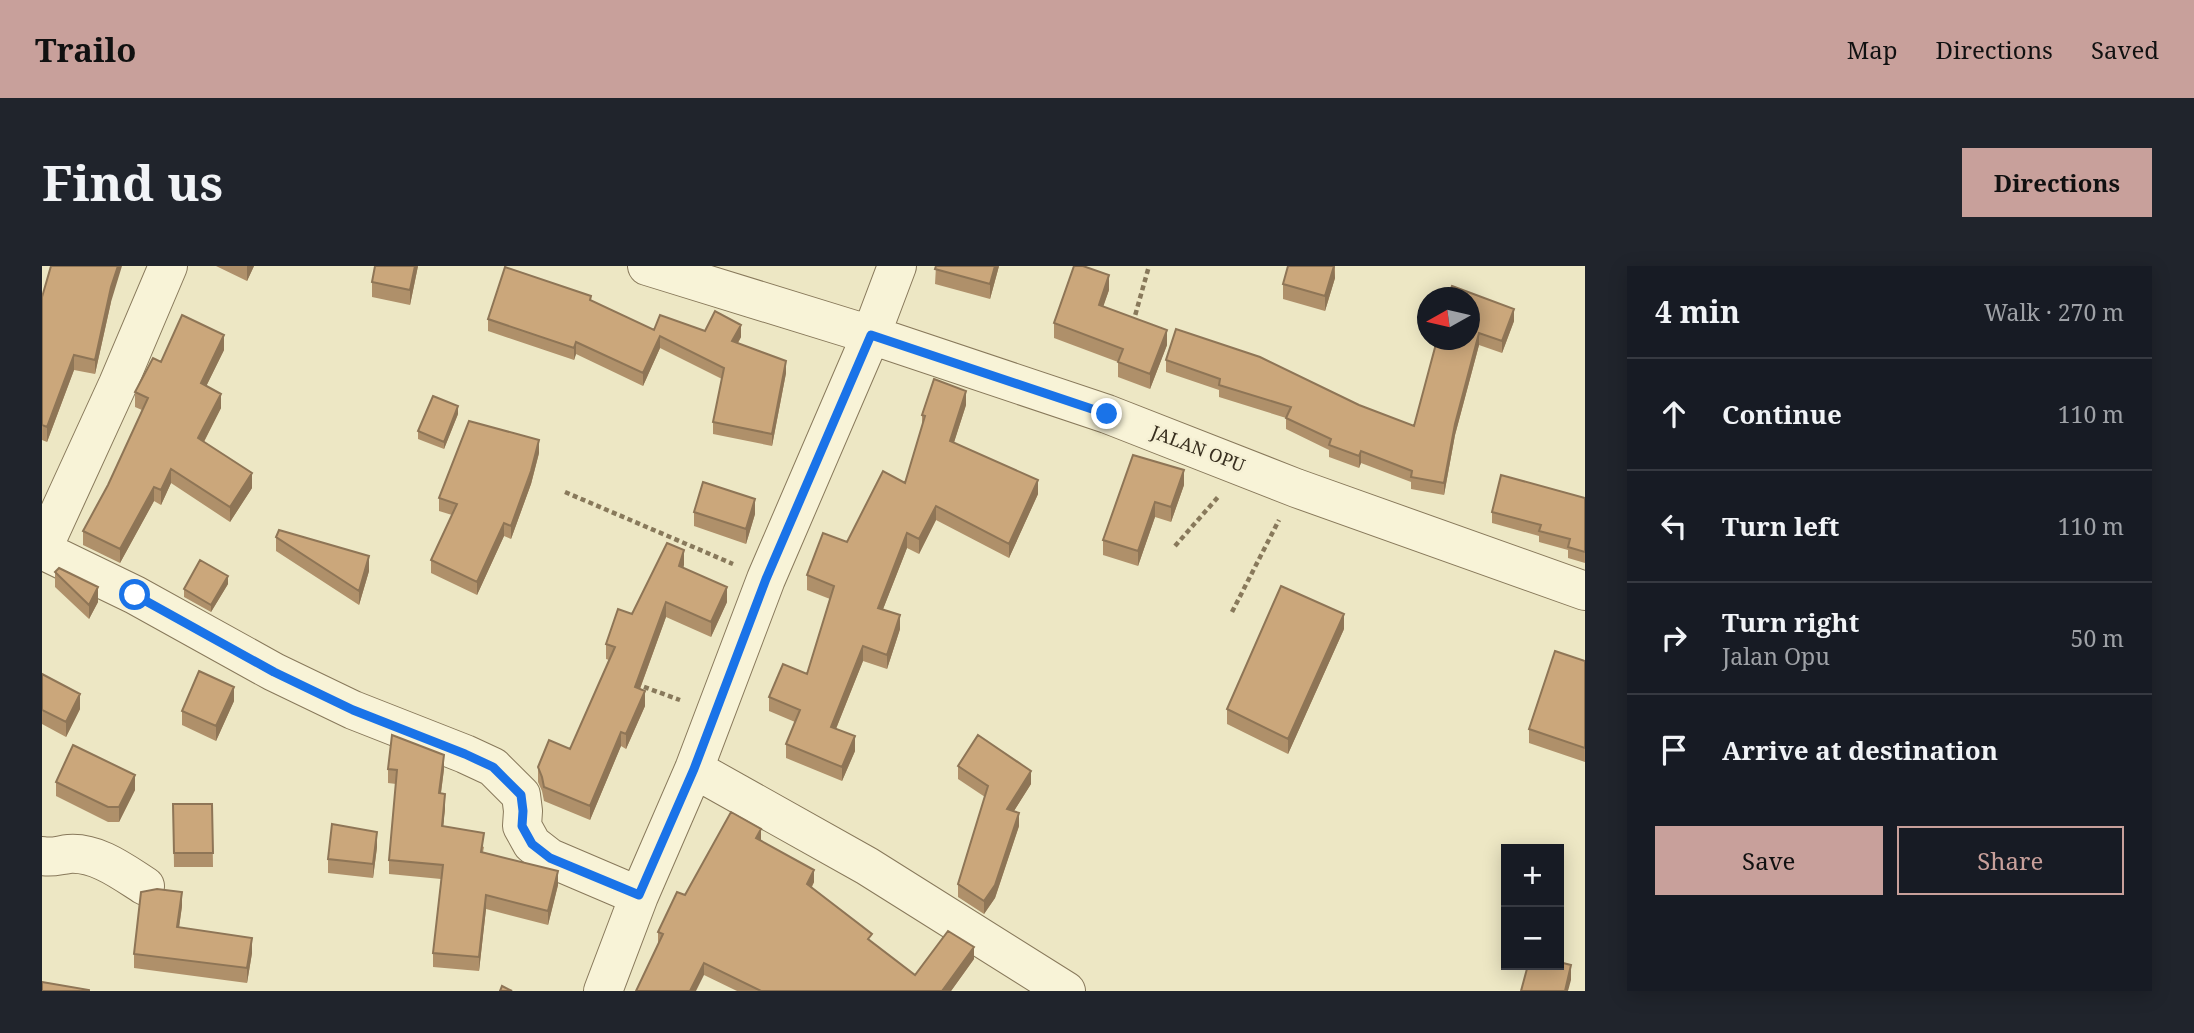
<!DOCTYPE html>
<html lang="en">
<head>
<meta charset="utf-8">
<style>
  body { margin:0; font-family:"Noto Serif",serif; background:#20242c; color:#f1f3f6 }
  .controls { position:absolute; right:21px; bottom:21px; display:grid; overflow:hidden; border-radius:0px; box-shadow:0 4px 18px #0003 }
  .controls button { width:63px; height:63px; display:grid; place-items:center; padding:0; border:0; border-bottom:2px solid #363941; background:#171b24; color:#f1f3f6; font:35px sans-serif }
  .compass { position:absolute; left:1375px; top:21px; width:63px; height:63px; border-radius:50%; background:#171b24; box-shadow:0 4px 18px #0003; rotate:262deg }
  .stop { position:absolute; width:21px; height:21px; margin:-16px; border:5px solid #1a73e8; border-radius:50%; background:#fff }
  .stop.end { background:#1a73e8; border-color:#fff; box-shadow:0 2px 7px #0008 }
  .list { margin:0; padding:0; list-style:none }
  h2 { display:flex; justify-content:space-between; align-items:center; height:91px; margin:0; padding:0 28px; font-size:30px }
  h2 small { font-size:23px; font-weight:400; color:#9ea1a6 }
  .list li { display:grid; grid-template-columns:46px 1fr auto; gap:21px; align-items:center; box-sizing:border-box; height:112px; padding:0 28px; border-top:2px solid #363941 }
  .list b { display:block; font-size:26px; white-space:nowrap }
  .list p { margin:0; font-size:23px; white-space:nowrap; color:#9ea1a6 }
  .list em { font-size:23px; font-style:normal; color:#9ea1a6 }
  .actions { display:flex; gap:14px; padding:21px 28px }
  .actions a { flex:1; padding:16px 0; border:2px solid #c8a09b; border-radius:0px; text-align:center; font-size:24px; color:#c8a09b }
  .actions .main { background:#c8a09b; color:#111 }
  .icon { flex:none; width:38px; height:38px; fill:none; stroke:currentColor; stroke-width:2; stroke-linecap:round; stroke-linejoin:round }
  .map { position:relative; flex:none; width:1543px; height:725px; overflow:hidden; border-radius:0px }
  header { display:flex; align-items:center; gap:42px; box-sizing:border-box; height:98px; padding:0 35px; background:#c8a09b; color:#111 }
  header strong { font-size:33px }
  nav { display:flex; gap:38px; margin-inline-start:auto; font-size:24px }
  .intro { display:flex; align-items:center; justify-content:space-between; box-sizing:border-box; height:168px; padding:0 42px }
  h1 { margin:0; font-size:49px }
  .button { padding:18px 32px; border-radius:0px; background:#c8a09b; color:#111; font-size:24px; font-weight:700 }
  main { display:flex; gap:42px; padding:0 42px }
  aside { flex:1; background:#171b24; border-radius:0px; box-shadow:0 4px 18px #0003 }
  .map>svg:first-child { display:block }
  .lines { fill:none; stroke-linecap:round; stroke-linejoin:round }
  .minor-casing { stroke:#88795b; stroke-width:40 }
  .path { stroke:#88795b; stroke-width:4.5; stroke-dasharray:5 3.5; stroke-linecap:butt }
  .minor { stroke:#f8f3d7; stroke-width:38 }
  .wall { fill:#af906a }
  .shaded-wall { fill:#8e7556 }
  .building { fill:#cba77b; stroke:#8e7556; stroke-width:2 }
  .route { stroke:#1a73e8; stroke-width:9 }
  .labels { text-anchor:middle; stroke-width:5; stroke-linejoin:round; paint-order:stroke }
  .street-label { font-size:18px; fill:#382f1f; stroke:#f5f0d4 }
</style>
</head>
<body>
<header>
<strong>Trailo</strong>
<nav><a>Map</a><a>Directions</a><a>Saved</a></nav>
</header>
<div class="intro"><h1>Find us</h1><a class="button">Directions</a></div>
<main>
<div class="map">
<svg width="1543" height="725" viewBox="0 0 1543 725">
  <rect width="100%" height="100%" fill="#ede7c4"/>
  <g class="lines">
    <g class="minor-casing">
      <path id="minor" d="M 605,0 L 829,69 L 1065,148 L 1254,222 L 1543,325
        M 0,284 L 93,329 L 232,406 L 311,444 L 423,488 L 451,501 L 479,529 L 481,545 L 480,560 L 490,578 L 508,592 L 597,630
        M 0,284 L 76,118 L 126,0
        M 652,503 L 825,600 L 1024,725
        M 0,590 C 11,592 17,589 27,588 C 55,586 81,606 103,620
        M 561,725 L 597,630 L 652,503 L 724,313 L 829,69 L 855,0"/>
    </g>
    <path class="path" d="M 1091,57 L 1107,0
      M 523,226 L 691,298
      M 1133,280 L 1177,230
      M 1190,346 L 1237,254
      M 594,418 L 638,434"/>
    <use href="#minor" class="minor"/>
  </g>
  <path class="wall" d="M 174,0 L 212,0 L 205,15 Z
    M 376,0 L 368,39 L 330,31 L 330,16 Z
    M 894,0 L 957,0 L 948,33 L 893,18 Z
    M 1293,0 L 1293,12 L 1283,45 L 1241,33 L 1241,18 Z
    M 1067,24 L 1061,40 L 1125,79 L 1108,123 L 1076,111 L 1076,96 L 1012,72 L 1012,57 Z
    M 0,31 L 69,36 L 53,108 L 32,104 L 5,176 L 0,174 Z
    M 1427,32 L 1472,55 L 1460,87 L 1437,79 L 1413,169 L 1402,229 L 1369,223 L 1369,216 L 1319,197 L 1317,202 L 1287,191 L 1287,184 L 1244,163 L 1244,152 L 1177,131 L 1177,124 L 1124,106 L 1124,94 L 1317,139 L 1372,160 Z
    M 549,35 L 612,64 L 663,65 L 699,71 L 696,77 L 744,107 L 730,180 L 671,168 L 671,156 L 680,113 L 618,82 L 601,120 L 534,88 L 532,94 L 446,65 L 446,53 Z
    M 182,84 L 164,120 L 179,142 L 162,176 L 210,222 L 188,256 L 129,217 L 119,239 L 112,235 L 78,297 L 41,279 L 41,265 L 66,219 L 100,144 L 93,141 L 93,126 L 119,96 Z
    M 924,139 L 912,176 L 996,228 L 967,292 L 894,254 L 877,288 L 865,282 L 841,343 L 858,363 L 845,403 L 821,395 L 794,463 L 813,485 L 800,515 L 744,492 L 744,478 L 753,456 L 727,445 L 727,431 L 765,408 L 788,333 L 765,324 L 765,309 L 805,276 L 863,217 L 880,160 L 880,149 Z
    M 416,148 L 402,183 L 376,173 L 376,165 Z
    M 497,187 L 489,218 L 469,273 L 462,270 L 435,329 L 389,307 L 389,294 L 410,249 L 397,245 L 397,232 Z
    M 1091,189 L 1142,219 L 1129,256 L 1113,251 L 1096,300 L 1061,289 L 1061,274 Z
    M 1543,232 L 1543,297 L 1526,292 L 1526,284 L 1497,276 L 1497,270 L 1450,257 L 1450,246 Z
    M 652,246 L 713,248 L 704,278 L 652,260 Z
    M 234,271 L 327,305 L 317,339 L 234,285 Z
    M 642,299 L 641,302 L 685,336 L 669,371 L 624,351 L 598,423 L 603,440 L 584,483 L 579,480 L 548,554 L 502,535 L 500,525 L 496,516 L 496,501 L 528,483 L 567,394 L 564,393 L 564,378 L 590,348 Z
    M 13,306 L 56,336 L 47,353 L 13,321 Z
    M 186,318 L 169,346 L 142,331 L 142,323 Z
    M 1302,363 L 1246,488 L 1185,458 L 1185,443 Z
    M 1543,395 L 1543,496 L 1487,477 L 1487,463 Z
    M 0,408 L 38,443 L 24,471 L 0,458 Z
    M 192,435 L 174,475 L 140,459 L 140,445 Z
    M 916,500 L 989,518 L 972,545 L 977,560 L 953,632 L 942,648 L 916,631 L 916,618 L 943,531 L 916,513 Z
    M 346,503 L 402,503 L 399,527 L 403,542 L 401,561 L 442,581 L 441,586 L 516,619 L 506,659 L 444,643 L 437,705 L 391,701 L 391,687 L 399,613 L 347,608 L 347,594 L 354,518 L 346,517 Z
    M 14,516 L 93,524 L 77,556 L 66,556 L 14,530 Z
    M 131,538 L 170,538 L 171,601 L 132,601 Z
    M 719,574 L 772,616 L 770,621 L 830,677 L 873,709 L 932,693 L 909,725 L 695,725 L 662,709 L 616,678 L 616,666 Z
    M 335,581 L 331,612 L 286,607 L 286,593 Z
    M 140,640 L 137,661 L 210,687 L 205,717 L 92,702 L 92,688 Z"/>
  <path class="shaded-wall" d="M 76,0 L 80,0 L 69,36 L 53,108 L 53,94 L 69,21 Z
    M 205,0 L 212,0 L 205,15 Z
    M 373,0 L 376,0 L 368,39 L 368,24 Z
    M 953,0 L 957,0 L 948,33 L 948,18 Z
    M 1292,0 L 1293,12 L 1283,45 L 1283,30 Z
    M 1067,9 L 1067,24 L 1057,53 L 1057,39 Z
    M 1472,43 L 1472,55 L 1460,87 L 1460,75 Z
    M 699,59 L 699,71 L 690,87 L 690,75 Z
    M 1125,64 L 1125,79 L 1108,123 L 1108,108 Z
    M 1437,67 L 1437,79 L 1413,169 L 1402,229 L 1402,217 L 1413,158 Z
    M 182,69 L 182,84 L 159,131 L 159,117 Z
    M 618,70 L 618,82 L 601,120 L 601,107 Z
    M 534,76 L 534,88 L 532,94 L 532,82 Z
    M 32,89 L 32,104 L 5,176 L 5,161 Z
    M 744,95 L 744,107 L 730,180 L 730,168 Z
    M 924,125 L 924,139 L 908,189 L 908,175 Z
    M 179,128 L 179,142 L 156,187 L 156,172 Z
    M 416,140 L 416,148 L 402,183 L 402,176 Z
    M 497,174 L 497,187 L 489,218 L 469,273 L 469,260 Z
    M 1319,185 L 1319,197 L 1317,202 L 1317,190 Z
    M 129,203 L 129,217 L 119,239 L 119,224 Z
    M 1142,204 L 1142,219 L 1129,256 L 1129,241 Z
    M 210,207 L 210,222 L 188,256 L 188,241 Z
    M 996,214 L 996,228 L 967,292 L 967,278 Z
    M 112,221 L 112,235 L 78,297 L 78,283 Z
    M 713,233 L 713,248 L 704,278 L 704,263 Z
    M 1113,236 L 1113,251 L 1096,300 L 1096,285 Z
    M 894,240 L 894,254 L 877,288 L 877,273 Z
    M 462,257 L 462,270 L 435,329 L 435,316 Z
    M 865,267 L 865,282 L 836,356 L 836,342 Z
    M 642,284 L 642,299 L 637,315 L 637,300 Z
    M 327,290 L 327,305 L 317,339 L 317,325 Z
    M 186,310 L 186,318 L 169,346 L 169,339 Z
    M 56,321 L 56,336 L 47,353 L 47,339 Z
    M 685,321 L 685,336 L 669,371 L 669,356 Z
    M 624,336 L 624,351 L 593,436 L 593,421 Z
    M 1302,348 L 1302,363 L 1246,488 L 1246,473 Z
    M 858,349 L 858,363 L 845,403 L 845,389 Z
    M 821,380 L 821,395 L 789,475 L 789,461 Z
    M 192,421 L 192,435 L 174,475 L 174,460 Z
    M 603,425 L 603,440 L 584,483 L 584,468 Z
    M 38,428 L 38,443 L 24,471 L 24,456 Z
    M 579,466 L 579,480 L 548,554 L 548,540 Z
    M 813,470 L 813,485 L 800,515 L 800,501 Z
    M 402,489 L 402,503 L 397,541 L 397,527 Z
    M 989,505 L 989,518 L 965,556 L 965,543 Z
    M 93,509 L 93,524 L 77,556 L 77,541 Z
    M 403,528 L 403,542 L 400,574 L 400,560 Z
    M 977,547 L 977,560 L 953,632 L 942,648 L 942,635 Z
    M 719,563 L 719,575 L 714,572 Z
    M 335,566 L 335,581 L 331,612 L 331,598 Z
    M 772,604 L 772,616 L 765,629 L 765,618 Z
    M 516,605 L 516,619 L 506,659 L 506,645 Z
    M 140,626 L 140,640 L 135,676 L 135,661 Z
    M 444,629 L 444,643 L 437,705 L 437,691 Z
    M 210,672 L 210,687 L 205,717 L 205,702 Z
    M 932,681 L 932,693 L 909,725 L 900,725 Z
    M 662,697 L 662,709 L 654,725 L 648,725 Z
    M 1529,699 L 1529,714 L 1526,725 L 1523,725 Z"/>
  <path class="building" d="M 9,0 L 76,0 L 69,21 L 53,94 L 32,89 L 5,161 L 0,159 L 0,31 Z
    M 333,0 L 373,0 L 368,24 L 330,16 Z
    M 894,0 L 953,0 L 948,18 L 893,3 Z
    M 1032,0 L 1041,0 L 1067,9 L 1057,39 L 1125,64 L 1108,108 L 1076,96 L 1081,83 L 1012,57 Z
    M 1246,0 L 1292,0 L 1283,30 L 1241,18 Z
    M 463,1 L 549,30 L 548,34 L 612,64 L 618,49 L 663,65 L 673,45 L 699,59 L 690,75 L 744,95 L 730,168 L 671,156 L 682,102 L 618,70 L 601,107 L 534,76 L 532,82 L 446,53 Z
    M 1410,20 L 1472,43 L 1460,75 L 1437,67 L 1413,158 L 1402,217 L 1369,211 L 1370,205 L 1319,185 L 1317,190 L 1287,179 L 1289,173 L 1244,152 L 1249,141 L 1177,119 L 1178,113 L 1124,94 L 1134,63 L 1218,91 L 1317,139 L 1372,160 L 1395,74 L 1427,74 L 1427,32 L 1405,32 Z
    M 140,49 L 182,69 L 159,117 L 179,128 L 156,172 L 210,207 L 188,241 L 129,203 L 119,224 L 112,221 L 78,283 L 41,265 L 66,219 L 106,132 L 93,126 L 111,92 L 119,96 Z
    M 892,113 L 924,125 L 908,175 L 996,214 L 967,278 L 894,240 L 877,273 L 865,267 L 836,342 L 858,349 L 845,389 L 821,380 L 789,461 L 813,470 L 800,501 L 744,478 L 758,444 L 727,431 L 741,398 L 765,408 L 792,320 L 765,309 L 781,267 L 805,276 L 841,205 L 863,217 L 883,150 L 880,149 Z
    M 391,130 L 416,140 L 402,176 L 376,165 Z
    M 427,155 L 497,174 L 489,205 L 469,260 L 462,257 L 435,316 L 389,294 L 415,238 L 397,232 Z
    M 1091,189 L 1142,204 L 1129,241 L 1113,236 L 1096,285 L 1061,274 Z
    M 1459,209 L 1543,232 L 1543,286 L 1526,281 L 1528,273 L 1497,265 L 1499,259 L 1450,246 Z
    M 661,216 L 713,233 L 704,263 L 652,246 Z
    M 237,264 L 327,290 L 317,325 L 234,271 Z
    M 625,277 L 642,284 L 637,300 L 685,321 L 669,356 L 624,336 L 593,421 L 603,425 L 584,468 L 579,466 L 548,540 L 502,521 L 500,511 L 496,501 L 507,474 L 528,483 L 573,381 L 564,378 L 576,343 L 590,348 Z
    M 158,294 L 186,310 L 169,339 L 142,323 Z
    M 17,302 L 56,321 L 47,339 L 13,306 Z
    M 1239,320 L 1302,348 L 1246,473 L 1185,443 Z
    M 1513,385 L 1543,395 L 1543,482 L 1487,463 Z
    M 157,405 L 192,421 L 174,460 L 140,445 Z
    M 0,408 L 38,428 L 24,456 L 0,444 Z
    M 350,469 L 402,489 L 397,527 L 403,528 L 400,560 L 442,567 L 439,586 L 516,605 L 506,645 L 444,629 L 437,691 L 391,687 L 401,599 L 347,594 L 355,504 L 346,503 Z
    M 936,469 L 989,505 L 965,543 L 977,547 L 953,619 L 942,635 L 916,618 L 946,520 L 916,500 Z
    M 31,479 L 93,509 L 77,541 L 66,541 L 14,516 Z
    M 131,538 L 170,538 L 171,587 L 132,587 Z
    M 689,546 L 719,563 L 714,572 L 772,604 L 765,618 L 830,668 L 826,673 L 873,709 L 906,665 L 932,681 L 900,725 L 719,725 L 662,697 L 648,725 L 594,725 L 621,668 L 616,666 L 635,626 L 643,629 Z
    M 290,558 L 335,566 L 331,598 L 286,593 Z
    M 115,623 L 140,626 L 135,661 L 210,672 L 205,702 L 92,688 L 99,626 Z
    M 1517,696 L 1529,699 L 1523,725 L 1479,725 L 1486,699 L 1517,699 Z
    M 0,716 L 47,724 L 47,725 L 0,725 Z
    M 460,720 L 470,725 L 458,725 Z"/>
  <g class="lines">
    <path class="route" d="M 93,329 L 232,406 L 311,444 L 423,488 L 451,501 L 479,529 L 481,545 L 480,560 L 490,578 L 508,592 L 597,629 L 652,503 L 724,313 L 829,69 L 1065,148"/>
  </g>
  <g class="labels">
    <g class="street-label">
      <text transform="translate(1156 183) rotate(21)" y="6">JALAN OPU</text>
    </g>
  </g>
</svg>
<div class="controls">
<button>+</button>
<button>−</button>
</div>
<svg class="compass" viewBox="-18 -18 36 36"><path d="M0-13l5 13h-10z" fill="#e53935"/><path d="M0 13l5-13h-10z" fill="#9ea1a6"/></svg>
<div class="stop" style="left:93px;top:329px"></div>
<div class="stop end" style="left:1065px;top:148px"></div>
</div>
<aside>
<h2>4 min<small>Walk · 270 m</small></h2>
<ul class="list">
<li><svg class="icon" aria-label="ahead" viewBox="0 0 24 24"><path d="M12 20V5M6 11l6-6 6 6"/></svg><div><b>Continue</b></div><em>110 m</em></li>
<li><svg class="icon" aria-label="left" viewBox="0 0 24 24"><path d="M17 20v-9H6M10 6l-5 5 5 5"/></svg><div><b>Turn left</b></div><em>110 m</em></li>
<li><svg class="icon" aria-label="right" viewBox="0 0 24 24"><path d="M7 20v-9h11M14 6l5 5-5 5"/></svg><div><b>Turn right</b><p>Jalan Opu</p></div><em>50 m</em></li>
<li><svg class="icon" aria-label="arrive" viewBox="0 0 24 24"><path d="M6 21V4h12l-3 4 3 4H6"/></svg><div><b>Arrive at destination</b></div></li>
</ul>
<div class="actions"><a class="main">Save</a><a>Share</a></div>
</aside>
</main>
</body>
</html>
